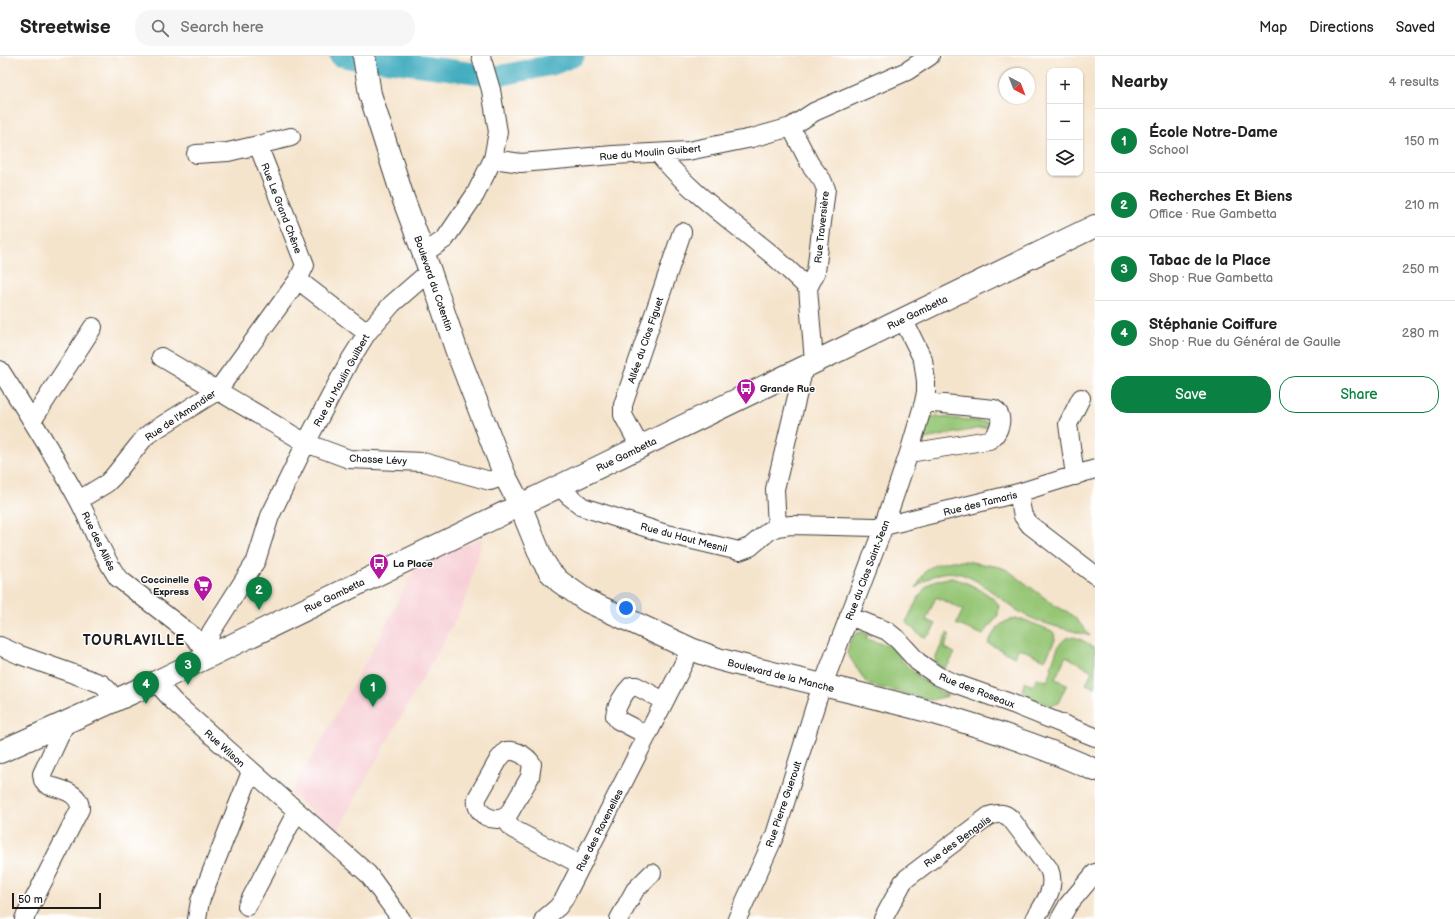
<!DOCTYPE html>
<html lang="en">
<head>
<meta charset="utf-8">
<style>
  body { margin:0; font-family:"Balsamiq Sans",sans-serif; background:#f6f6f6; color:#222 }
  .controls { position:absolute; right:12px; top:12px; display:grid; overflow:hidden; border-radius:8px; box-shadow:0 1px 3px #0004 }
  .controls button { width:36px; height:36px; display:grid; place-items:center; padding:0; border:0; border-bottom:1px solid #e0e0e0; background:#fff; color:#222; font:20px sans-serif }
  .compass { position:absolute; left:999px; top:12px; width:36px; height:36px; border-radius:50%; background:#fff; box-shadow:0 1px 3px #0004; rotate:138deg }
  .scale { position:absolute; left:12px; bottom:10px; width:89px; box-sizing:border-box; padding-left:4px; border:2px solid #1c1c1c; border-top:0; font-size:11px; line-height:14px; white-space:nowrap; color:#1c1c1c; -webkit-text-stroke:3px #fff; paint-order:stroke }
  .you { position:absolute; left:626px; top:552px; width:14px; height:14px; margin:-10px; border:3px solid #fff; border-radius:50%; background:#1a73e8; box-shadow:0 0 0 6px #1a73e833 }
  .badge { display:grid; place-items:center; width:26px; height:26px; border-radius:50%; background:#0b8043; color:#fff; font-size:13px; font-weight:700 }
  .pin { position:absolute; translate:-50% -33px; filter:drop-shadow(0 1px 2px #0008) }
  .pin::after { content:''; position:absolute; top:21px; width:14px; height:12px; background:inherit; clip-path:polygon(0 0,100% 0,50% 100%) }
  .list { margin:0; padding:0; list-style:none }
  h2 { display:flex; justify-content:space-between; align-items:center; height:52px; margin:0; padding:0 16px; font-size:17px }
  h2 small { font-size:13px; font-weight:400; color:#767676 }
  .list li { display:grid; grid-template-columns:26px 1fr auto; gap:12px; align-items:center; box-sizing:border-box; height:64px; padding:0 16px; border-top:1px solid #e0e0e0 }
  .list b { display:block; font-size:15px; white-space:nowrap }
  .list p { margin:0; font-size:13px; white-space:nowrap; color:#767676 }
  .list em { font-size:13px; font-style:normal; color:#767676 }
  .actions { display:flex; gap:8px; padding:12px 16px }
  .actions a { flex:1; padding:9px 0; border:1px solid #0b8043; border-radius:16px; text-align:center; font-size:14px; color:#0b8043 }
  .actions .main { background:#0b8043; color:#fff }
  .icon { flex:none; width:22px; height:22px; fill:none; stroke:currentColor; stroke-width:2; stroke-linecap:round; stroke-linejoin:round }
  .map { position:relative; flex:none; width:1095px; height:863px; overflow:hidden }
  header { display:flex; align-items:center; gap:24px; box-sizing:border-box; height:56px; padding:0 20px; background:#fff; border-bottom:1px solid #e0e0e0 }
  header strong { font-size:19px }
  nav { display:flex; gap:22px; margin-inline-start:auto; font-size:14px }
  .search { width:280px; height:36px; background:#f6f6f6; display:flex; align-items:center; gap:10px; box-sizing:border-box; padding:0 14px; border-radius:16px; color:#767676; font-size:15px }
  main { display:flex }
  aside { flex:1; background:#fff }
  .map>svg:first-child { display:block }
  .built { fill:#f7cfd5 }
  .green { fill:#96c676; stroke:#597149 }
  .lines { fill:none; stroke-linecap:round; stroke-linejoin:round }
  .river { stroke:#3eaabd; stroke-width:21 }
  .minor-casing { stroke:#3d3a36; stroke-width:20 }
  .major-casing { stroke:#3d3a36; stroke-width:24 }
  .minor { stroke:#fff; stroke-width:18 }
  .major { stroke:#fff; stroke-width:22 }
  .labels { text-anchor:middle; stroke-width:3; stroke-linejoin:round; paint-order:stroke }
  .street-label { font-size:10px; fill:#1c1c1c; stroke:#fff }
  .poi-label { font-size:10px; font-weight:bold; fill:#1c1c1c; stroke:#fff; text-anchor:start }
  .district-label { font-size:14px; font-weight:bold; letter-spacing:1px; fill:#1c1c1c; stroke:#fff }
</style>
</head>
<body>
<header>
<strong>Streetwise</strong>
<div class="search"><svg class="icon" aria-label="search" viewBox="0 0 24 24"><circle cx="10" cy="10" r="6"/><path d="M15 15l6 6"/></svg>Search here</div>
<nav><a>Map</a><a>Directions</a><a>Saved</a></nav>
</header>
<main>
<div class="map">
<svg width="1095" height="863" viewBox="0 0 1095 863">
  <rect width="100%" height="100%" fill="#fff"/>
  <filter id="ink" filterUnits="userSpaceOnUse"><feTurbulence type="fractalNoise" baseFrequency=".025" numOctaves="2"/><feDisplacementMap in="SourceGraphic" scale="8" xChannelSelector="R" yChannelSelector="G"/><feConvolveMatrix kernelMatrix="1 2 1 2 8 2 1 2 1" color-interpolation-filters="sRGB"/></filter>
  <filter id="wash" filterUnits="userSpaceOnUse"><feTurbulence type="fractalNoise" baseFrequency=".012" numOctaves="4" result="noise"/><feDisplacementMap in="SourceGraphic" scale="16" xChannelSelector="R" yChannelSelector="G"/><feGaussianBlur stdDeviation="0.9" result="paint"/><feColorMatrix in="noise" values="0 0 0 0 0 0 0 0 0 0 0 0 0 0 0 0 0 1.4 0 .05"/><feComposite in="paint" operator="in"/></filter>
  <g filter="url(#wash)">
    <rect width="100%" height="100%" fill="#f5e4cc"/>
    <path class="built" d="M 483,481 L 468,537 L 457,561 L 337,775 L 334,774 L 291,738 L 374,591 L 416,511 Z"/>
    <path class="green" d="M 931,360 L 996,367 L 990,370 L 925,383 L 924,382 Z
      M 952,505 L 965,505 L 1000,511 L 1009,515 L 1057,551 L 1068,556 L 1078,565 L 1090,580 C 1068,573 1043,569 1023,558 C 987,537 958,493 916,532 C 928,510 927,510 952,505 Z
      M 952,522 C 965,525 993,538 999,550 L 998,559 L 983,579 L 956,568 L 963,554 L 936,541 L 926,564 L 936,568 L 930,578 L 925,581 L 921,580 L 906,566 C 913,553 921,530 936,524 C 941,523 947,523 952,522 Z
      M 1015,563 L 1022,563 L 1052,575 L 1054,577 L 1055,584 L 1045,604 L 1019,592 L 1014,601 L 988,587 C 995,574 1000,565 1015,563 Z
      M 861,576 L 868,578 L 866,583 L 889,590 L 894,594 L 904,607 L 922,624 L 948,640 L 931,644 L 869,629 L 865,625 L 847,597 C 849,588 851,578 861,576 Z
      M 947,577 L 950,579 L 944,592 L 955,597 L 949,608 L 944,613 L 936,607 L 935,603 Z
      M 1068,581 C 1079,580 1086,587 1095,592 L 1095,632 L 1086,628 L 1092,615 L 1066,600 L 1055,623 L 1067,628 L 1058,647 L 1051,650 L 1026,640 L 1022,634 L 1025,626 L 1033,630 L 1037,622 L 1047,625 L 1052,614 L 1051,611 C 1055,600 1057,587 1068,581 Z"/>
    <g class="lines">
      <path class="river" d="M 340,0 L 353,3
        M 375,4 L 498,20 L 552,9 L 574,0"/>
    </g>
  </g>
  <g filter="url(#ink)">
    <g class="lines">
      <g class="minor-casing">
        <path id="minor" d="M 481,0 L 491,34 L 498,76 L 493,103
          M 791,71 L 810,108 L 822,124 L 826,133 L 816,216 L 808,232
          M 258,89 L 291,81
          M 658,97 C 688,134 724,159 760,189 C 777,202 793,218 808,232 L 814,306
          M 196,98 L 228,96 L 258,89 L 305,209 L 298,224 L 367,277
          M 424,197 L 445,183 L 475,139 L 493,103 L 521,107 L 613,99 L 688,95 L 752,82 L 791,71 L 814,56 L 907,15 L 930,0
          M 161,301 L 306,387 L 349,403 L 423,406 L 490,425 L 505,420
          M 0,314 C 27,356 54,399 78,443 C 92,469 101,498 118,522 L 193,580 L 210,599
          M 32,365 L 93,271
          M 640,391 L 623,359 L 623,349 L 682,176
          M 909,397 L 989,384 C 999,378 1006,360 994,353 L 924,346
          M 1075,420 L 1068,368 L 1081,342
          M 559,430 L 569,440 L 583,451 L 663,477 L 739,495 L 750,491 L 769,475 L 777,471 L 791,469 L 876,471 L 884,470 L 1018,437 L 1095,413
          M 1018,437 L 1023,460 L 1030,469 L 1095,519
          M 79,444 L 107,427 L 113,421 L 145,381 L 150,377 L 217,335 L 298,224
          M 777,471 L 775,433 L 804,311
          M 849,560 L 887,575 L 898,584 L 918,606 L 938,620 L 951,626 L 1013,648 L 1095,681
          M 0,590 L 20,599 L 102,628 L 109,635 L 113,645
          M 210,599 L 209,584 L 211,576 L 256,505 L 270,460 L 306,387 L 347,309 L 367,277 L 392,248 L 430,215
          M 156,626 L 174,646 L 368,818 L 401,863
          M 647,679 L 618,664 L 615,660 C 616,650 624,637 631,630 L 636,630 L 664,645
          M 506,695 C 516,694 526,699 532,708 L 530,721 L 508,759 C 496,769 474,759 477,742 L 499,703 Z
          M 504,762 L 513,773 L 581,809
          M 247,850 L 297,755
          M 24,863 L 80,753 C 80,736 60,733 47,729 L 43,724 L 42,718 L 66,666
          M 197,863 L 200,845 L 251,716
          M 544,863 L 558,851 L 564,843 L 691,593
          M 619,863 L 635,834 L 652,817
          M 737,863 L 775,779 L 817,644 L 884,470 L 909,397 L 924,346 L 926,336 L 926,325 L 923,304 L 903,263
          M 883,863 L 903,826 L 907,822 L 989,760 C 998,757 1004,756 1011,763 L 1049,813 C 1057,832 1044,847 1035,863
          M 1060,863 L 1068,849 L 1095,817"/>
      </g>
      <g class="major-casing">
        <path id="major" d="M 364,0 L 370,38 L 403,142 L 430,215 L 456,293 L 505,420 L 520,449 L 542,503 L 550,516 L 560,526 L 587,545 L 691,593 L 718,603 C 787,622 858,636 927,655 C 984,671 1041,690 1095,714
          M 0,696 L 156,626 L 1095,170"/>
      </g>
      <use href="#minor" class="minor"/>
      <use href="#major" class="major"/>
    </g>
  </g>
  <defs>
    <g id="bus-pin" transform="scale(1)"><path d="M0 17L-7.5 6A9.5 9.5 0 1 1 7.5 6Z" fill="#b5179e" stroke="#fff"/><path d="M-5-6H5V4H4V6H2V4H-2V6H-4V4H-5ZM-3.5-4V0h7V-4ZM-3.5 1.2v1.5H-2V1.2ZM2 1.2v1.5H3.5V1.2Z" fill="#fff"/></g>
    <g id="supermarket-pin" transform="scale(1)"><path d="M0 17L-7.5 6A9.5 9.5 0 1 1 7.5 6Z" fill="#b5179e" stroke="#fff"/><path d="M-6-5.5h2.5l.6 2H6L4.5 2H-2.5L-4.4-4H-6ZM-1.5 3.2a1.3 1.3 0 1 0 .1 0ZM3 3.2a1.3 1.3 0 1 0 .1 0Z" fill="#fff"/></g>
  </defs>
  <g fill-rule="evenodd">
    <use href="#bus-pin" x="746" y="332"/>
    <use href="#bus-pin" x="379" y="507"/>
    <use href="#supermarket-pin" x="203" y="529"/>
  </g>
  <g class="labels">
    <g class="street-label">
      <text transform="translate(650 96) rotate(-5)" y="4">Rue du Moulin Guibert</text>
      <text transform="translate(282 152) rotate(69)" y="4">Rue Le Grand Chêne</text>
      <text transform="translate(821 171) rotate(-84)" y="4">Rue Traversière</text>
      <text transform="translate(434 227) rotate(71)" y="4">Boulevard du Cotentin</text>
      <text transform="translate(917 256) rotate(-26)" y="4">Rue Gambetta</text>
      <text transform="translate(645 284) rotate(-71)" y="4">Allée du Clos Figuet</text>
      <text transform="translate(341 324) rotate(-61)" y="4">Rue du Moulin Guilbert</text>
      <text transform="translate(180 359) rotate(-34)" y="4">Rue de l'Amandier</text>
      <text transform="translate(626 398) rotate(-26)" y="4">Rue Gambetta</text>
      <text transform="translate(378 403) rotate(3)" y="4">Chasse Lévy</text>
      <text transform="translate(980 447) rotate(-14)" y="4">Rue des Tamaris</text>
      <text transform="translate(684 481) rotate(15)" y="4">Rue du Haut Mesnil</text>
      <text transform="translate(99 485) rotate(64)" y="4">Rue des Alliés</text>
      <text transform="translate(867 514) rotate(-69)" y="4">Rue du Clos Saint-Jean</text>
      <text transform="translate(334 539) rotate(-26)" y="4">Rue Gambetta</text>
      <text transform="translate(781 619) rotate(14)" y="4">Boulevard de la Manche</text>
      <text transform="translate(977 634) rotate(21)" y="4">Rue des Roseaux</text>
      <text transform="translate(225 692) rotate(42)" y="4">Rue Wilson</text>
      <text transform="translate(783 748) rotate(-71)" y="4">Rue Pierre Gueroult</text>
      <text transform="translate(599 774) rotate(-63)" y="4">Rue des Ravenelles</text>
      <text transform="translate(957 785) rotate(-36)" y="4">Rue des Bengalis</text>
    </g>
    <g class="poi-label">
      <text x="760" y="336">Grande Rue</text>
      <text x="393" y="511">La Place</text>
      <text x="189" y="527" text-anchor="end">Coccinelle<tspan x="189" dy="12">Express</tspan></text>
    </g>
    <g class="district-label">
      <text x="134" y="589">TOURLAVILLE</text>
    </g>
  </g>
</svg>
<div class="controls">
<button>+</button>
<button>−</button>
<button><svg class="icon" aria-label="layers" viewBox="0 0 24 24"><path d="M12 4l9 5-9 5-9-5zM3 14l9 5 9-5"/></svg></button>
</div>
<svg class="compass" viewBox="-18 -18 36 36"><path d="M0-13l5 13h-10z" fill="#e53935"/><path d="M0 13l5-13h-10z" fill="#767676"/></svg>
<div class="scale">50 m</div>
<div class="you"></div>
<div class="pin badge" style="left:373px;top:651px">1</div>
<div class="pin badge" style="left:259px;top:554px">2</div>
<div class="pin badge" style="left:188px;top:629px">3</div>
<div class="pin badge" style="left:146px;top:648px">4</div>
</div>
<aside>
<h2>Nearby<small>4 results</small></h2>
<ul class="list">
<li><span class="badge">1</span><div><b>École Notre-Dame</b><p>School</p></div><em>150 m</em></li>
<li><span class="badge">2</span><div><b>Recherches Et Biens</b><p>Office · Rue Gambetta</p></div><em>210 m</em></li>
<li><span class="badge">3</span><div><b>Tabac de la Place</b><p>Shop · Rue Gambetta</p></div><em>250 m</em></li>
<li><span class="badge">4</span><div><b>Stéphanie Coiffure</b><p>Shop · Rue du Général de Gaulle</p></div><em>280 m</em></li>
</ul>
<div class="actions"><a class="main">Save</a><a>Share</a></div>
</aside>
</main>
</body>
</html>
